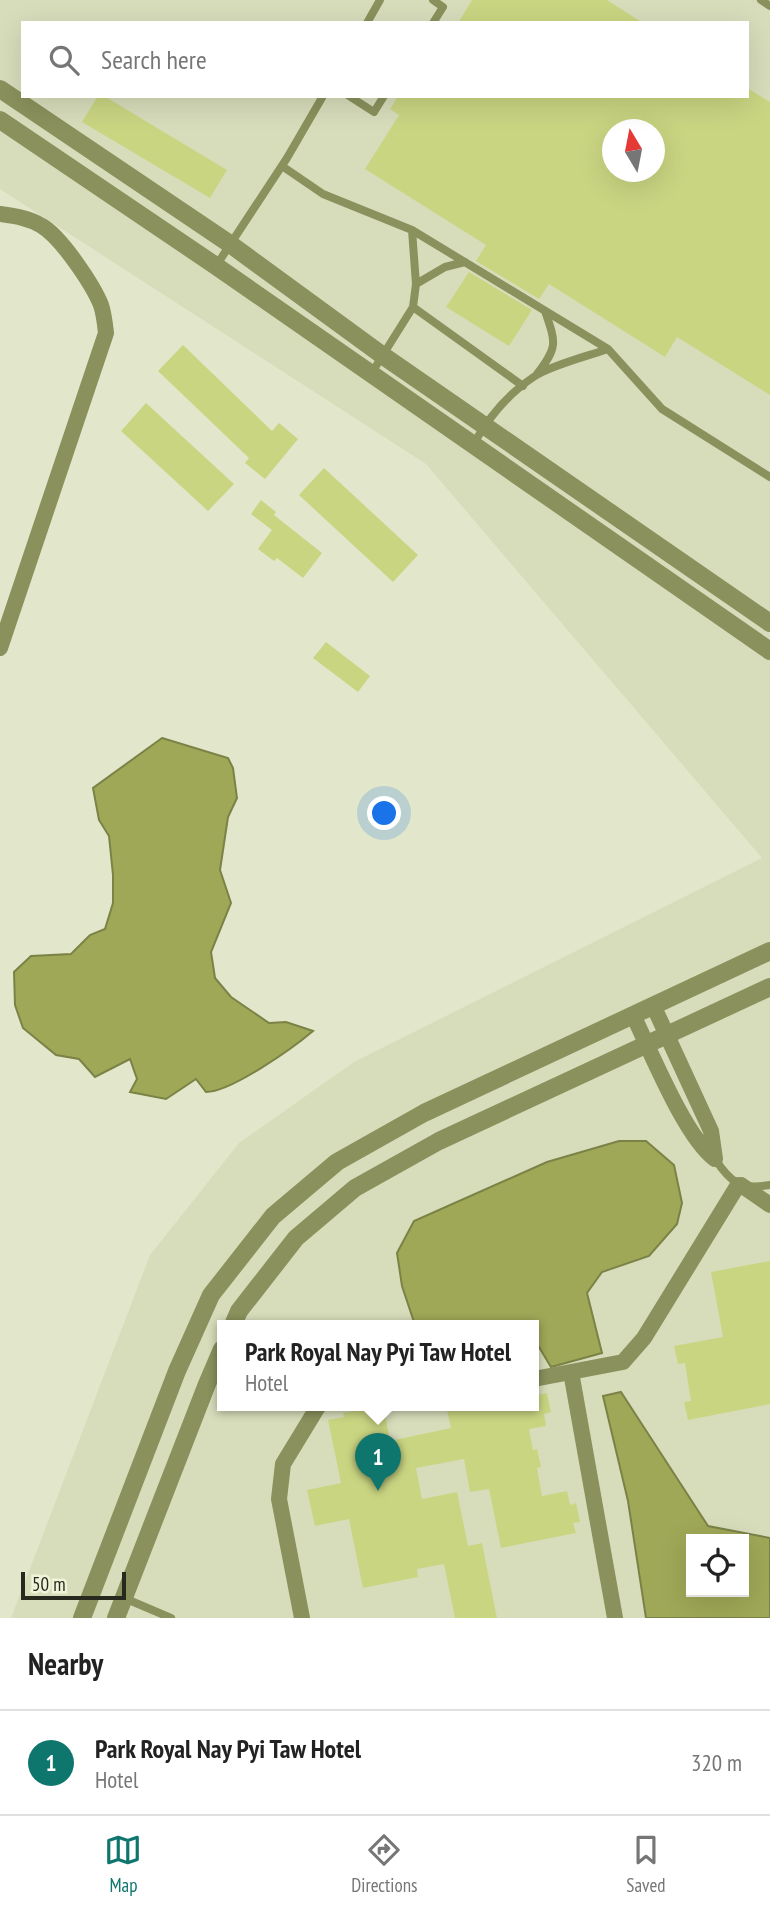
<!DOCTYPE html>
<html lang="en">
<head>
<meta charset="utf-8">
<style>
  body { margin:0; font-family:"PT Sans Narrow",sans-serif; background:#f6f6f6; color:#222 }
  .controls { position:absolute; right:21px; bottom:21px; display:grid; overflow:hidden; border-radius:0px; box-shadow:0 7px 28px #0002 }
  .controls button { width:63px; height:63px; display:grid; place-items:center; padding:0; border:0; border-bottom:2px solid #e0e0e0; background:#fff; color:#222; font:35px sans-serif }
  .compass { position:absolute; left:602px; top:119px; width:63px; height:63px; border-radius:50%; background:#fff; box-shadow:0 7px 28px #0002; rotate:350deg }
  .scale { position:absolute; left:21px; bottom:18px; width:105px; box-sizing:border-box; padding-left:7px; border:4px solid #27281e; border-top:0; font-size:19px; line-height:24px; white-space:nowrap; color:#27281e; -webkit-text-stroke:5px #eff4d8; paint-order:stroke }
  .you { position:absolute; left:385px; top:814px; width:24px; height:24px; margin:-18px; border:5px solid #fff; border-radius:50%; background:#1a73e8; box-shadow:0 0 0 10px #1a73e833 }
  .badge { display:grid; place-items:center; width:46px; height:46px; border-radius:50%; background:#0f766e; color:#fff; font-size:23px; font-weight:700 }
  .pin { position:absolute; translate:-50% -58px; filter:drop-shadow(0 2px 4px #0008) }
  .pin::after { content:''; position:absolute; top:37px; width:24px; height:21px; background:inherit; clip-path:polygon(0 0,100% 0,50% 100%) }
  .popup { position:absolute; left:217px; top:1320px; width:322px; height:91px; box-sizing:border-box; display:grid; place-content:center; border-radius:0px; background:#fff; filter:drop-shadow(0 2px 5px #0005); font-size:23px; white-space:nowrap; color:#767676 }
  .popup b { font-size:26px; color:#222 }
  .popup::after { content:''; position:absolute; left:50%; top:100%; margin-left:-14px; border:14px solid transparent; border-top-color:#fff }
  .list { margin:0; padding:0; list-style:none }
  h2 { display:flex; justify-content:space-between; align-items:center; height:91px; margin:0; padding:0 28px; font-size:30px }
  h2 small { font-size:23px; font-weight:400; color:#767676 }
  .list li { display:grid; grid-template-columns:46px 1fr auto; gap:21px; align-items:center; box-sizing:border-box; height:105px; padding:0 28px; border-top:2px solid #e0e0e0 }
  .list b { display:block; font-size:26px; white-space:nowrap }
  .list p { margin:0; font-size:23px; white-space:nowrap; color:#767676 }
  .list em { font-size:23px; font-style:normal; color:#767676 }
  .icon { flex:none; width:38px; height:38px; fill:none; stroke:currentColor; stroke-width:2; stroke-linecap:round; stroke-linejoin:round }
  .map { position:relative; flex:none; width:770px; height:1618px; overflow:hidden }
  .search { position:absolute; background:#fff; box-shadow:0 7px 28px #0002; left:21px; right:21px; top:21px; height:77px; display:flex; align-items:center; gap:18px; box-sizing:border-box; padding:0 24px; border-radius:0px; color:#767676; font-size:26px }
  .sheet { height:196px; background:#fff }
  nav { display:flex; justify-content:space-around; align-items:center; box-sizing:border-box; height:98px; border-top:2px solid #e0e0e0; background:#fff; font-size:19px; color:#767676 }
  nav a { display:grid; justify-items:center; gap:4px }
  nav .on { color:#0f766e }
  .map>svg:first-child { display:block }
  .built { fill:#d7ddbb; fill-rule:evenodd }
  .water { fill:#9fa857; stroke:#7b8246; stroke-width:2; fill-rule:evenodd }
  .building { fill:#cad582; fill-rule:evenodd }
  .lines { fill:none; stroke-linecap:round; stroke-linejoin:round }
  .service { stroke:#8a915c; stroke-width:8 }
  .minor { stroke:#8a915c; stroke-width:16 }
  .tertiary { stroke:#8a915c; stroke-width:18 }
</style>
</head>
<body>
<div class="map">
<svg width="770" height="1618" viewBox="0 0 770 1618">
  <rect width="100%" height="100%" fill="#e2e6cb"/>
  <path class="built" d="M 0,0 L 770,0 L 770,1618 L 11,1618 L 150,1255 L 239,1143 L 354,1062 L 762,858 L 426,464 L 0,189 ZM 23,23 L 747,23 L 747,96 L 23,96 ZM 612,130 L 654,130 L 654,172 L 612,172 ZM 222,1325 L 534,1325 L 534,1405 L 222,1405 ZM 691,1539 L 744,1539 L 744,1592 L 691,1592 Z"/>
  <path class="water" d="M 162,738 L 228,758 L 233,768 L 237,798 L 228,817 L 220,870 L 231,903 L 211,952 L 215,978 L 231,997 L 269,1023 L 286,1022 L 313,1031 C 293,1048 231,1092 206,1092 L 196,1079 L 166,1099 L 130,1092 L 137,1079 L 130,1059 L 95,1077 L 79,1059 L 56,1055 L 23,1028 L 15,1005 L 14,972 L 31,956 L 71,954 L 90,935 L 105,929 L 113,903 L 113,875 L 109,836 L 99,820 L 93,788 Z
    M 619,1141 L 646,1141 L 674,1165 L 682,1203 L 677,1224 L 649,1256 L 602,1272 L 587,1293 L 602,1353 L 551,1367 L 536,1342 L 534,1342 L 534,1325 L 415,1325 L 402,1286 L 397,1253 L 414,1221 L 547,1162 Z
    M 621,1392 L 708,1526 L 770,1538 L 770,1618 L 646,1618 L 628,1501 L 603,1396 ZM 691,1539 L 744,1539 L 744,1592 L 691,1592 Z"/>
  <path class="building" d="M 472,0 L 607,0 L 643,23 L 458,23 Z
    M 747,88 L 770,102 L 770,395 L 677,337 L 665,357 L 549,284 L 539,299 L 476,261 L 486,245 L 365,169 L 399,115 L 390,109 L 398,96 L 747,96 ZM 612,130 L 654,130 L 654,172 L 612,172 Z
    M 98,96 L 104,96 L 227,170 L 210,198 L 82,122 Z
    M 469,272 L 532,310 L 509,346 L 446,307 Z
    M 183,345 L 272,431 L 279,423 L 298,439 L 265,479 L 245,463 L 249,458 L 158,371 Z
    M 146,403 L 234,484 L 208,511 L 121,431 Z
    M 324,468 L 418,555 L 393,582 L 299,495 Z
    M 261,500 L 276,512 L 274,515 L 322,553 L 303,578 L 277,558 L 274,561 L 258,549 L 272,530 L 251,514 Z
    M 326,642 L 370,676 L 358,692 L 313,658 Z
    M 770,1261 L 770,1404 L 688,1420 L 684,1402 L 691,1401 L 685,1363 L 678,1364 L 674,1346 L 723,1337 L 711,1272 Z
    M 547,1393 L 551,1412 L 544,1414 L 546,1426 L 529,1429 L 533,1450 L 537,1449 L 541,1467 L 537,1468 L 542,1496 L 567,1491 L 570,1505 L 576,1503 L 580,1522 L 573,1523 L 576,1533 L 501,1548 L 489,1489 L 470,1492 L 464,1459 L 416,1468 L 422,1499 L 457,1492 L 468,1546 L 482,1543 L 497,1618 L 455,1618 L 444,1564 L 417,1569 L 418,1577 L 363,1588 L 349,1519 L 315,1526 L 307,1490 L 341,1483 L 328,1420 L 344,1417 L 343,1413 L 372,1407 L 373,1411 L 384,1409 L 390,1441 L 451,1428 L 446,1405 L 534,1405 L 534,1396 Z"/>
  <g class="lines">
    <path class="service" d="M 433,0 L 443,7 L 433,23
      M 761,0 L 770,6
      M 367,23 L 380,0
      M 349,96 L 374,112 L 384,96
      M 282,166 L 323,194 L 412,230 L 608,349 L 662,409 L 770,477
      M 216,266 L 287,158 L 323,96
      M 416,284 L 445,267 L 465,262
      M 413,307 L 523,386
      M 371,374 L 413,307 L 416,284 L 412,230
      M 537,374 C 558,347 556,343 545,311
      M 473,445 C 488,418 509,393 535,376 C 552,365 588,356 608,349
      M 715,1159 C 731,1183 740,1190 770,1185
      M 124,1598 L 171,1618"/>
    <path class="minor" d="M 0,214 C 15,216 29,218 42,226 C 61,237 93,285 101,305 C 104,314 105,324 106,333 L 0,648
      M 653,1005 L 711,1131 L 715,1159
      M 633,1015 C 651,1052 685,1137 715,1159
      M 741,1185 L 770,1205
      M 571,1372 L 615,1618
      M 534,1379 L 623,1362 L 644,1338 L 738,1185
      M 302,1618 L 279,1499 L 283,1464 L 319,1405"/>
    <path class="tertiary" d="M 0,89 L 230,244 L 382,355 L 770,623
      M 0,120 L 216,266 L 770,651
      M 233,1325 L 239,1311 L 296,1238 L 355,1188 L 439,1141 L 770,987
      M 82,1618 L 177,1371 L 211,1295 L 273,1216 L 337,1162 L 424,1113 L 770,951
      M 116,1618 L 207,1384 L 222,1349"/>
  </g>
</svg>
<div class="controls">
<button><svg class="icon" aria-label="locate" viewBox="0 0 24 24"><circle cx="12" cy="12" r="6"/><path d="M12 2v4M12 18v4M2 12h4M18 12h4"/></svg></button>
</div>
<svg class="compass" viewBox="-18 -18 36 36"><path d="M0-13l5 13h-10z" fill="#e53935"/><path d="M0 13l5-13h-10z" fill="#767676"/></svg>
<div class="scale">50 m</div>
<div class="you"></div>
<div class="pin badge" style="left:378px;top:1491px">1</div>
<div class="popup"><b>Park Royal Nay Pyi Taw Hotel</b>Hotel</div>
<div class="search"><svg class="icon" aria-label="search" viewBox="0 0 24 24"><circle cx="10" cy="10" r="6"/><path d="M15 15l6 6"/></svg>Search here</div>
</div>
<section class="sheet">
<h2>Nearby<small></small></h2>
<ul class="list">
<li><span class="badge">1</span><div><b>Park Royal Nay Pyi Taw Hotel</b><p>Hotel</p></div><em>320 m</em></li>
</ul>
</section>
<nav>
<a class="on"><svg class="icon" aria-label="map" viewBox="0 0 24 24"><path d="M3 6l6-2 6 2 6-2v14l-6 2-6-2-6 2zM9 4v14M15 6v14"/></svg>Map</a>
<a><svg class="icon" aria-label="directions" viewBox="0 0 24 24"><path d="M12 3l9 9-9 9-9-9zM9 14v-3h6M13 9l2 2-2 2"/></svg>Directions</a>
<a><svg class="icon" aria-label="saved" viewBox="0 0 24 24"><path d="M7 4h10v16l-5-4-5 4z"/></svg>Saved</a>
</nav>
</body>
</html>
